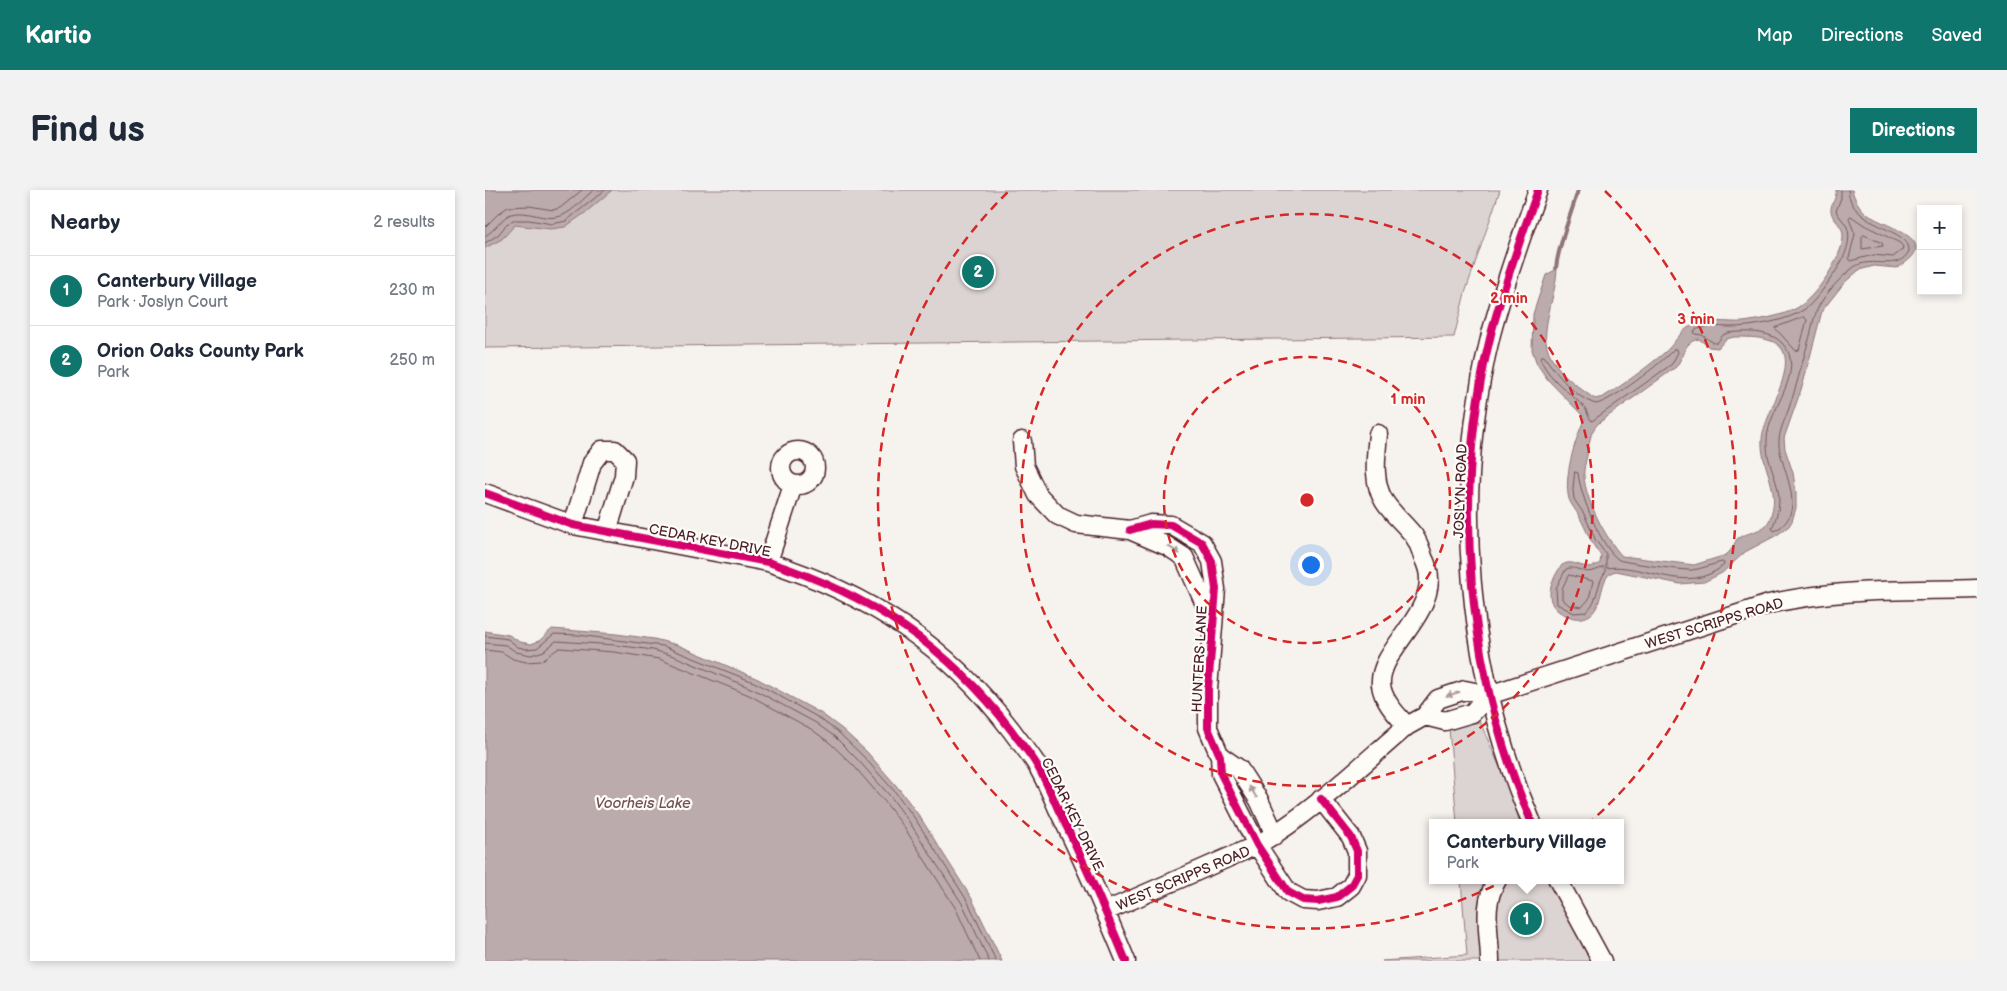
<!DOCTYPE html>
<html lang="en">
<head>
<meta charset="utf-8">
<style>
  body { margin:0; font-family:"Balsamiq Sans",sans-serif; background:#f2f2f3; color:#1f2937 }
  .controls { position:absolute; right:15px; top:15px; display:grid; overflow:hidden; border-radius:0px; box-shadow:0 2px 8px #0003 }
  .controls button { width:45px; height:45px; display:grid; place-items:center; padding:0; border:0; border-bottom:1px solid #e0e1e3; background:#fff; color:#1f2937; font:25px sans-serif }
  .you { position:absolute; left:825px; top:374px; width:18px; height:18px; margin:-12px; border:4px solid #fff; border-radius:50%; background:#1a73e8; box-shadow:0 0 0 8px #1a73e833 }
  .badge { display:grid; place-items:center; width:32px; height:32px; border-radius:50%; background:#0f766e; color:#fff; font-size:16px; font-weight:700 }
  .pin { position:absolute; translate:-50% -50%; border:2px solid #fff; box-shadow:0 1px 5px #0006 }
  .popup { position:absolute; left:944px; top:629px; width:195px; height:65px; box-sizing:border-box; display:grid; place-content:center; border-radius:0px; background:#fff; filter:drop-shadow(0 1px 4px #0005); font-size:16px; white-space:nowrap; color:#747a83 }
  .popup b { font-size:19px; color:#1f2937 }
  .popup::after { content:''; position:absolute; left:50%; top:100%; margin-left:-10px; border:10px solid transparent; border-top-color:#fff }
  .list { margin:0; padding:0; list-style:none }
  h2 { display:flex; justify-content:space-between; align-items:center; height:65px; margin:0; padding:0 20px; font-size:21px }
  h2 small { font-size:16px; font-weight:400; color:#747a83 }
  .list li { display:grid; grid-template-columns:32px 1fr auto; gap:15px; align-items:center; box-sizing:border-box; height:70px; padding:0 20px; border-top:1px solid #e0e1e3 }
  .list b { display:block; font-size:19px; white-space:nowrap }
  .list p { margin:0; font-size:16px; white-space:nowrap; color:#747a83 }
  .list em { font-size:16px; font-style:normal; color:#747a83 }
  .map { position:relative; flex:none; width:1492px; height:771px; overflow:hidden; border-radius:0px }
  header { display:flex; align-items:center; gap:30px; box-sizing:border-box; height:70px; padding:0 25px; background:#0f766e; color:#fff }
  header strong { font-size:24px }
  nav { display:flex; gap:28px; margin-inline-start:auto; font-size:18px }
  .intro { display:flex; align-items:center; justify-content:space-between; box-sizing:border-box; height:120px; padding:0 30px }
  h1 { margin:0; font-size:35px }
  .button { padding:12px 22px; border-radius:0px; background:#0f766e; color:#fff; font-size:18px; font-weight:700 }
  main { display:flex; gap:30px; padding:0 30px }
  aside { flex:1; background:#fff; border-radius:0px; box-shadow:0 2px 8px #0003 }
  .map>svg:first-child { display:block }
  .green { fill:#dcd4d2; stroke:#937a7e }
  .water { fill:#bbabac; stroke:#8e7378; fill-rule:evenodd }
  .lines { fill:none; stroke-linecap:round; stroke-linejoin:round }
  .shore { stroke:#77575f; stroke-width:1 }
  .stream { stroke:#8e7378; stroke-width:4 }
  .minor-casing { stroke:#4a1f2b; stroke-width:21 }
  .minor { stroke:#fdfcf7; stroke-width:18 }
  .cycleway-casing { stroke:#fdfcf7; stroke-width:11 }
  .cycleway { stroke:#d6006c; stroke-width:8 }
  .oneway { fill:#ac999b }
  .ring { fill:none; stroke:#d62828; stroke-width:2.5; stroke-dasharray:9 6 }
  .labels { text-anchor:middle; stroke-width:4.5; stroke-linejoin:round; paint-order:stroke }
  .street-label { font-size:14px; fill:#4a1f2b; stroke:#fdfcf7 }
  .water-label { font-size:15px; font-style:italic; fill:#725058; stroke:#fdfcf7 }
  .centre { fill:#d62828; stroke:#fdfcf7; stroke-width:2.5 }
  .ring-label { font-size:15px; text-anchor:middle; font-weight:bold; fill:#d62828; stroke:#fdfcf7; stroke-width:4.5; stroke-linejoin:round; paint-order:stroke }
</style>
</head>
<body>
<header>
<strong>Kartio</strong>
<nav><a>Map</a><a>Directions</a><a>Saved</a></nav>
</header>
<div class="intro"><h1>Find us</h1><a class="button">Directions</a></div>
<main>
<aside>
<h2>Nearby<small>2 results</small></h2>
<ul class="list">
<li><span class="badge">1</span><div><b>Canterbury Village</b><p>Park · Joslyn Court</p></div><em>230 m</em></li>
<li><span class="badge">2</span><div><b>Orion Oaks County Park</b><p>Park</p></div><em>250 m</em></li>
</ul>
</aside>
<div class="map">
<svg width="1492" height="771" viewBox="0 0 1492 771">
  <rect width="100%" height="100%" fill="#f6f3ef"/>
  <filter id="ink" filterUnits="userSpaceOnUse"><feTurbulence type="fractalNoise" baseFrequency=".02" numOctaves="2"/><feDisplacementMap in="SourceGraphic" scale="10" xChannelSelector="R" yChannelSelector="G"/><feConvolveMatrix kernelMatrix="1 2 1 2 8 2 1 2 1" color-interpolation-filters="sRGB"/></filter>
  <g filter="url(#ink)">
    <path class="green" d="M 0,0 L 1015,0 L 980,103 L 969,147 L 0,158 Z
      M 995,532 L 1028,607 L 1035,633 L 972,633 L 964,538 Z
      M 976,690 L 1063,690 L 1108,771 L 897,771 L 982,765 Z"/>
    <path class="water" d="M 0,0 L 127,0 L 100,23 L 80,37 L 66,39 L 30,35 L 17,49 L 0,58 Z
      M 1351,0 L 1367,0 C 1369,8 1374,17 1381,23 C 1397,37 1463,49 1412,78 L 1389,76 L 1374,80 L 1359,93 L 1337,121 L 1318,194 L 1299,248 L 1300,259 L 1308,283 L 1311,302 L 1311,318 L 1307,331 L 1304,336 L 1292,345 L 1260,362 L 1237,383 L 1219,392 L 1195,394 L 1131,381 C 1113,384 1120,415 1105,425 C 1099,429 1092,429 1086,427 C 1057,419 1062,395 1077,375 C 1091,367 1098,384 1115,373 L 1116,366 C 1105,352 1102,341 1094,326 C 1091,320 1086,315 1084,309 C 1078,288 1090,250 1099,230 L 1099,227 L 1063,190 L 1052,174 L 1047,160 L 1048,124 L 1061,85 L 1072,79 C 1071,100 1063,120 1061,140 C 1057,171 1087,193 1110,209 L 1118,207 C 1137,196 1162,177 1179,163 C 1189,155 1194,142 1206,136 C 1223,128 1241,133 1258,132 C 1274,130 1296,126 1310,119 C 1329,110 1359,66 1358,45 C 1358,35 1347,30 1346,21 C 1345,14 1352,9 1351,0 ZM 1249,147 C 1260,147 1273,147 1283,150 C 1325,161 1278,224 1277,249 C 1275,279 1298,300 1284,331 C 1279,342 1261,342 1252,349 L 1246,360 L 1241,365 L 1209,375 L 1137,366 C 1121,349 1100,309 1099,286 C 1098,278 1102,268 1103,260 C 1105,249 1106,239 1115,232 L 1191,177 C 1199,167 1198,152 1214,149 L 1224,157 L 1233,158 L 1241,149 Z
      M 67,439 L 131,444 L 169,449 L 193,455 L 273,489 L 337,524 L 357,539 L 382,562 L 415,600 L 435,627 L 487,709 L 517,771 L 0,771 L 0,441 L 24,445 L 35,452 L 46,454 L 54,451 Z"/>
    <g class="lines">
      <path class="shore" d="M 1356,0 L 1356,8 L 1351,21 C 1354,27 1359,31 1362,37 C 1368,52 1357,72 1349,84 C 1341,95 1331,111 1320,119 C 1303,131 1266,137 1246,137 C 1234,137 1219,134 1209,141 L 1210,144 L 1217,145 L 1229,153 L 1232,153 L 1238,145 L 1243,143 C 1259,141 1285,140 1297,153 C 1323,180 1283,219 1282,249 C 1280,285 1306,297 1287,338 L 1289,341 C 1325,324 1296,280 1294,255 C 1293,242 1300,230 1304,218 C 1311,198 1316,177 1322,156 C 1326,145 1327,132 1332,120 C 1339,104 1356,87 1369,77 C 1387,65 1413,83 1424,61 C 1426,38 1365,38 1363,0
        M 1366,26 L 1379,35 L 1415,53 L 1418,57 L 1417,60 L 1408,67 L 1388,65 L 1365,71 L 1364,68 L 1370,44 L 1364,29 Z
        M 0,37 L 13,24 L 23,17 L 44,16 L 68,20 L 75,18 L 97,0
        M 1379,45 L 1397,53 L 1398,56 L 1377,59 L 1377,47 Z
        M 0,46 C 11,40 17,27 26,24 C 43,19 60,32 76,26 C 89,21 98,8 109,0
        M 0,53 L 13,45 L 21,35 L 28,30 L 44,30 L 67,34 L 81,31 L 120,0
        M 1319,127 L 1322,130 L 1314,160 L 1311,161 L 1290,138 Z
        M 1189,159 L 1192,159 L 1193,162 L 1187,174 L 1107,231 C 1103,228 1103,223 1100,218 C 1085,202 1064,190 1055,168 L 1056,166 L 1059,166 C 1071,183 1090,208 1111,214 C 1127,211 1177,173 1189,159 Z
        M 1090,282 L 1093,283 C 1095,304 1116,358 1134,370 C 1138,372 1200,381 1207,380 C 1217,379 1227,374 1237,372 L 1239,373 L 1239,375 C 1201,407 1160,372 1121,378 L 1121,364 L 1111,351 L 1099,324 L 1089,309 L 1088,300 Z
        M 1118,377 L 1121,381 C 1111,393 1114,411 1101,422 L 1089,423 L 1072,414 L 1071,398 L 1081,379 C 1095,374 1096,389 1118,377 Z
        M 1084,385 L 1108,391 L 1104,409 L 1097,417 L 1084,415 L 1077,409 L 1077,399 Z
        M 0,446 L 23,449 L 33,457 L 41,459 L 52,458 L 69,444 L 93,445 L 178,456 L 271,493 L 334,528 L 354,543 L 378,566 L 411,603 L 431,630 L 483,712 L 511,771
        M 0,453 L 21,455 L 31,462 L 46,465 L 59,461 L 71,451 L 130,455 L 168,460 L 189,466 L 268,499 L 331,533 L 350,547 L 373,570 L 406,607 L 425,633 L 478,715 L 504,771
        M 0,460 L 17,462 L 28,469 L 41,472 L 56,471 L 74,458 L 129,462 L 174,469 L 264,505 L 326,539 L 345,553 L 368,575 L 400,612 L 419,637 L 471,719 L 495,771"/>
      <path class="stream" d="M 1071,78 C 1074,51 1086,26 1093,0"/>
      <g class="minor-casing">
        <path id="minor" d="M 893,244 C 891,266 887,291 899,311 C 907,324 920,334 929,346 C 933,352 936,360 938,367 C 941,373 944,382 944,389 C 944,430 893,462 896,495 C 898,511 912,525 922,536
          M 537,251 L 539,276 L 553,305 L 572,325 L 591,334 L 645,340 L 682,356 L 699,367 L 727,430
          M296 278a17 17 0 1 1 34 0a17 17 0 1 1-34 0Z
          M 0,303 L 88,335 L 283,372 C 384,404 463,456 527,541 C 534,551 543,561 550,572 C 559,586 566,603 573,619 C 598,669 620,720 641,771
          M 88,335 L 107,273 L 117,260 L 130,260 L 140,270 L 139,286 L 122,342
          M 645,340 L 666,334 L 686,335 L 717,353 L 727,371 L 731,399 L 723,499 L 723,538 L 735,566 L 736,584 L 772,655 L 803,702 L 818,710 L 833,711 L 852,707 L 866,696 L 872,685 L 872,661 L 866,647 L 836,609
          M 283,372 L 308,295
          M 940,526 L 960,531 L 987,523 L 1004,505 L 1284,414 C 1352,398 1423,401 1492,399
          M 735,566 L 754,579 L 774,610 L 790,645
          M 1047,633 C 981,481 966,304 1006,144 C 1019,95 1036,47 1053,0
          M 1073,690 L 1117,771
          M 621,721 L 772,655 C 825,625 875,576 922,536 L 940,526 L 953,509 L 980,500 L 1004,505
          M 1005,771 C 1005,744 996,715 1012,690"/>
      </g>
      <use href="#minor" class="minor"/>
      <g class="cycleway-casing">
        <path id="cycleway" d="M 0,303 L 88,335 L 283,372 C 384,404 463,456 527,541 C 534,551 543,561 550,572 C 559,586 566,603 573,619 C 598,669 620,720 641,771
          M 645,340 L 666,334 L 686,335 L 717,353 L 727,371 L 731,399 L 723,499 L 723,538 L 735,566 L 736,584 L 772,655 L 803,702 L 818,710 L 833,711 L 852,707 L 866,696 L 872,685 L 872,661 L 866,647 L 836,609
          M 1047,633 C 981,481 966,304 1006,144 C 1019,95 1036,47 1053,0"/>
      </g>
      <use href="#cycleway" class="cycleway"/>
    </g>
    <defs><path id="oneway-solid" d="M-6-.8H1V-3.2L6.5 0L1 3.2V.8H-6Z" transform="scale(1.25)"/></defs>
    <g class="oneway">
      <use href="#oneway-solid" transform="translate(689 360) rotate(33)"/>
      <use href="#oneway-solid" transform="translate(968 504) rotate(162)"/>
      <use href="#oneway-solid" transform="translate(768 602) rotate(-123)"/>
    </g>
  </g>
  <g class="ring">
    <circle cx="822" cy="310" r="143"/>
    <circle cx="822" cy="310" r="286"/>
    <path d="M1120 1A429 429 0 1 1 524 1"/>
  </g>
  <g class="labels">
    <g class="street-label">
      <text transform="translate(975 301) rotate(-88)" y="5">JOSLYN ROAD</text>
      <text transform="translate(225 350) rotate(11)" y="5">CEDAR KEY DRIVE</text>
      <text transform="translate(1229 433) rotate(-17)" y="5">WEST SCRIPPS ROAD</text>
      <text transform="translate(714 469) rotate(-87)" y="5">HUNTERS LANE</text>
      <text transform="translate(588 624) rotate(64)" y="5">CEDAR KEY DRIVE</text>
      <text transform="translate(698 688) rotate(-23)" y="5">WEST SCRIPPS ROAD</text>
    </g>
    <g class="water-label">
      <text x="158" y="618">Voorheis Lake</text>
    </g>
  </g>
  <circle cx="822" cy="310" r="8" class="centre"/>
  <g class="ring-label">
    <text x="1024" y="113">2 min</text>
    <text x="1211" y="134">3 min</text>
    <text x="923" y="214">1 min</text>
  </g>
</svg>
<div class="controls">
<button>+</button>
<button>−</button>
</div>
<div class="you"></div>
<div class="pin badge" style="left:1041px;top:729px">1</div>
<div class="popup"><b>Canterbury Village</b>Park</div>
<div class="pin badge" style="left:493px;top:82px">2</div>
</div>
</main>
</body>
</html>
